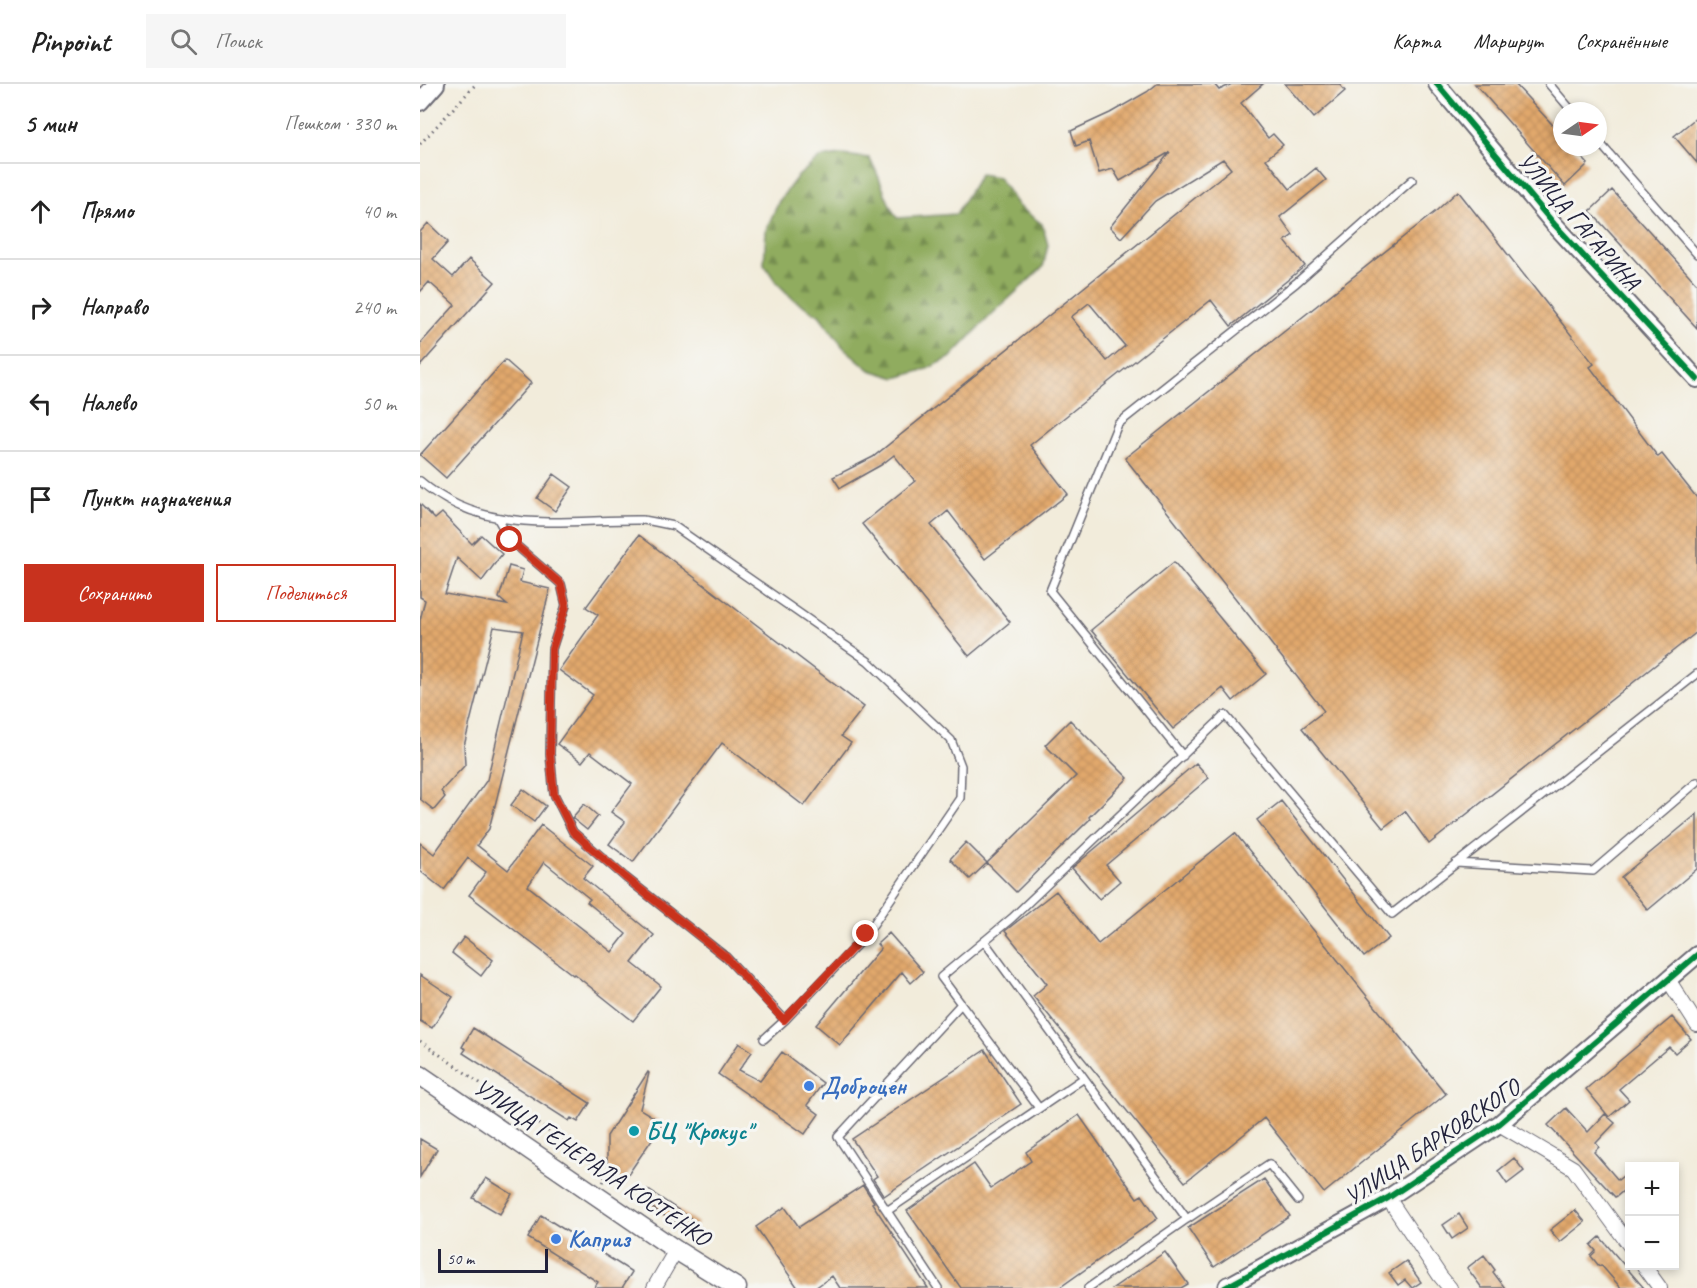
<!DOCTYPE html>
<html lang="ru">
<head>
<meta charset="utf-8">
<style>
  body { margin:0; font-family:Caveat,sans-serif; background:#f6f6f6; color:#222 }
  .controls { position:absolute; right:18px; bottom:18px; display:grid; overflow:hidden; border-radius:0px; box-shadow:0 3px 9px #0003 }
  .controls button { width:54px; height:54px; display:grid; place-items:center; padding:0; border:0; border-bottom:2px solid #e0e0e0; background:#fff; color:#222; font:30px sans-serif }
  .compass { position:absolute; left:1133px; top:18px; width:54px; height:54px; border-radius:50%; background:#fff; box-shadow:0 3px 9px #0003; rotate:77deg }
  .scale { position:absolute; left:18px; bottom:15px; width:110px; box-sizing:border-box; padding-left:6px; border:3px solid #22223b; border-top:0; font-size:16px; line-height:21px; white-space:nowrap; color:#22223b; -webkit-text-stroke:4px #f6f6f2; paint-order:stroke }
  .stop { position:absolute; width:18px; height:18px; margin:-14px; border:4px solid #c8321e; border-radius:50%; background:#fff }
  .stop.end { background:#c8321e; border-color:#fff; box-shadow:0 2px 6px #0008 }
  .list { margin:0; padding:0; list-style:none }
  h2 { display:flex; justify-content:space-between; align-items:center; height:78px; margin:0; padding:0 24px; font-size:26px }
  h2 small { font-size:20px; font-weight:400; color:#767676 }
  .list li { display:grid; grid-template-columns:39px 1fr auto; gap:18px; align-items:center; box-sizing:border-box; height:96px; padding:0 24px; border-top:2px solid #e0e0e0 }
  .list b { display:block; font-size:22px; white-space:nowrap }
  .list em { font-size:20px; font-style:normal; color:#767676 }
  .actions { display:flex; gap:12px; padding:18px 24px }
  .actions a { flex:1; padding:14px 0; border:2px solid #c8321e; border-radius:0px; text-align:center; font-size:21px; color:#c8321e }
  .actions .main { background:#c8321e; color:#fff }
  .icon { flex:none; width:33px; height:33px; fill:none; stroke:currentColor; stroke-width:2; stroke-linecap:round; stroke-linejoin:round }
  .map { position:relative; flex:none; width:1277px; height:1204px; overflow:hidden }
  header { display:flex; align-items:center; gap:36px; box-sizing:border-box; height:84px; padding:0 30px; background:#fff; border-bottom:2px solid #e0e0e0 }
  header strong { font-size:28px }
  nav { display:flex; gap:33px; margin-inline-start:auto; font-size:21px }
  .search { width:420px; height:54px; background:#f6f6f6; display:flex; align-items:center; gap:15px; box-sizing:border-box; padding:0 21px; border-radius:0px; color:#767676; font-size:22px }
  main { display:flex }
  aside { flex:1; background:#fff }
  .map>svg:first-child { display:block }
  .forest { fill:url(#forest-firs); stroke:#59674c; stroke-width:1.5 }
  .building { fill:url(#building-cross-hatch); fill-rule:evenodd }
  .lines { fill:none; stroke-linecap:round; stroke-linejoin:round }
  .service-casing { stroke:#6b6973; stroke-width:10 }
  .minor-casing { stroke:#6b6973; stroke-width:16 }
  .tertiary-casing { stroke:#6b6973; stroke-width:20 }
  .secondary-casing { stroke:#6b6973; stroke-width:21 }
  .path { stroke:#6b6973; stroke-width:3; stroke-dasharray:1.5 4.5; stroke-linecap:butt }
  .service { stroke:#fff; stroke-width:7 }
  .minor { stroke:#fff; stroke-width:14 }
  .tertiary { stroke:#fff; stroke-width:16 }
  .secondary { stroke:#fff; stroke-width:18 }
  .cycleway-casing { stroke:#f6f6f2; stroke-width:10 }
  .cycleway { stroke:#00873e; stroke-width:6 }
  .route { stroke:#c8321e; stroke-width:8 }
  .shop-dot { fill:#3f7fe0; stroke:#f6f6f2; stroke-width:2 }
  .culture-dot { fill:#0f9aa8; stroke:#f6f6f2; stroke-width:2 }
  .labels { text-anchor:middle; stroke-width:6; stroke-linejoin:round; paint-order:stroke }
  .street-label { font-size:24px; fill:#22223b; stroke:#f6f6f2 }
  .shop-label { font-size:24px; font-weight:bold; fill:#366cbe; stroke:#f6f6f2; text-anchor:start }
  .culture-label { font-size:24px; font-weight:bold; fill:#0d838f; stroke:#f6f6f2; text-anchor:start }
</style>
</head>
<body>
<header>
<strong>Pinpoint</strong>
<div class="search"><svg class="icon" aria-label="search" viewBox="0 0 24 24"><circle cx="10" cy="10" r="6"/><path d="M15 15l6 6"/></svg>Поиск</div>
<nav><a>Карта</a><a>Маршрут</a><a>Сохранённые</a></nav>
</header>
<main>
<aside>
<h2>5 мин<small>Пешком · 330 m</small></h2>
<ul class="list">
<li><svg class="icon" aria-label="ahead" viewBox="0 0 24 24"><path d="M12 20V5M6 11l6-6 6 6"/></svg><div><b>Прямо</b></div><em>40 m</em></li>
<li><svg class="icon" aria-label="right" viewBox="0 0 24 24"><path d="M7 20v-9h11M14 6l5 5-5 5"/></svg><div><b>Направо</b></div><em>240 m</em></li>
<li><svg class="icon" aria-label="left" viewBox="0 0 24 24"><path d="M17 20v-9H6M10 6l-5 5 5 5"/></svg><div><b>Налево</b></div><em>50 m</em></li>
<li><svg class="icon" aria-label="arrive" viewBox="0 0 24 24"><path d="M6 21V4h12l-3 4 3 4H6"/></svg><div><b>Пункт назначения</b></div></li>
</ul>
<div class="actions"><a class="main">Сохранить</a><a>Поделиться</a></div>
</aside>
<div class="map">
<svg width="1277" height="1204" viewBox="0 0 1277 1204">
  <defs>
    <pattern id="forest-firs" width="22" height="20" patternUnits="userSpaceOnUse" patternTransform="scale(1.5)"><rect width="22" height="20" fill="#90ac5e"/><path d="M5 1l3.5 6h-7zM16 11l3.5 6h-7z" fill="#758c4f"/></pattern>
    <pattern id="building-cross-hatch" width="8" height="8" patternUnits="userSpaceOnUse" patternTransform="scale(1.5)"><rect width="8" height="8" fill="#e1a86c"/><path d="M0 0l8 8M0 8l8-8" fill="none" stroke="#c1905e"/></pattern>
  </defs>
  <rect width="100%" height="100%" fill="#f6f6f2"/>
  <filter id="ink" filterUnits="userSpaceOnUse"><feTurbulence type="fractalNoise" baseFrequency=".0167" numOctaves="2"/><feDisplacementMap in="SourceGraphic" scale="12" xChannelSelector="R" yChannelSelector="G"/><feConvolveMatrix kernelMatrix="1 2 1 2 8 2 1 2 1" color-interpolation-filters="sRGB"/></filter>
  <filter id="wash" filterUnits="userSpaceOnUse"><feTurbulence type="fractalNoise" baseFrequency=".008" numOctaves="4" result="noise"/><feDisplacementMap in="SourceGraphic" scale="24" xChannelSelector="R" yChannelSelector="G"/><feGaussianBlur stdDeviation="1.35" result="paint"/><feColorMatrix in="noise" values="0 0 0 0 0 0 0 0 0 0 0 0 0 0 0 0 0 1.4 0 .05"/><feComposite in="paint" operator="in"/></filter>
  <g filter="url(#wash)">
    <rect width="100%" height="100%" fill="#f2ecdb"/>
    <path class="forest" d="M 421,71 L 449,74 C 461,92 464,114 477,134 L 536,130 L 560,90 L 578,93 L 598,122 L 622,140 L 628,161 L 623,183 L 571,231 L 530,274 L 507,285 L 476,294 L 450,286 L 423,263 L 399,231 L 374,216 L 356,198 L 344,180 L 346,146 L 359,117 L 377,93 L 399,74 Z"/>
    <g id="blocks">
      <path class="building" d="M 737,0 L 794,0 L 799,6 L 812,0 L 843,0 L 821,19 L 848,54 L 853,50 L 863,61 L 846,75 L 870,105 L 896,84 L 906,96 L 860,133 L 873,151 L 865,157 L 885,182 L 811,242 L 791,216 L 610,361 L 648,410 L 565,475 L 528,427 L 511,441 L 590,538 L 549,572 L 442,440 L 495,397 L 474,371 L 461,381 L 420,404 L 413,393 L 453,373 L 811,85 L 803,75 L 735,117 L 701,154 L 690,143 L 750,68 L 700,97 L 693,85 L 679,89 L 669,57 L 656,62 L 651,47 L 690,29 L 727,8 ZM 669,219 L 705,262 L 687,277 L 651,233 Z
        M 865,0 L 919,0 L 925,7 L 894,34 Z
        M 1055,0 L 1095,0 L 1142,51 L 1142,63 L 1152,63 L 1168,80 L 1145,102 Z
        M 1277,33 L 1277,79 L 1254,52 Z
        M 1192,106 L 1277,200 L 1277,244 L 1170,127 Z
        M 1038,107 L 1174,280 L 1170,283 L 1238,373 L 1242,370 L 1277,414 L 1277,548 L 1009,760 L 985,727 L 963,744 L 882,644 L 904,627 L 705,374 L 1016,127 Z
        M 8,139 L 28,158 L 13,175 L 33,193 L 49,175 L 75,198 L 0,282 L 0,260 L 35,221 L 9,198 L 0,208 L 0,148 Z
        M 85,276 L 111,299 L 26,394 L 0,371 Z
        M 134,390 L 152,403 L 135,427 L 117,414 Z
        M 0,420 L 15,435 L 22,429 L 52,460 L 61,451 L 82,470 L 62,497 L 37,474 L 25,510 L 87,521 L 79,514 L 89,482 L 103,486 L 100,498 L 130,505 L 69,745 L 57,761 L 88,786 L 121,741 L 173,782 L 163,794 L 234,851 L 212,879 L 241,902 L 213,937 L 154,890 L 153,891 L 49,811 L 66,788 L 48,774 L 24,806 L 0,787 L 0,759 L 14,770 L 67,696 L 103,547 L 74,543 L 44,662 L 45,681 L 21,707 L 25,713 L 14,726 L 0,715 L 0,536 L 5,516 L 0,513 ZM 124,778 L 170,815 L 167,818 L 206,850 L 192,868 L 108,802 Z
        M 219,451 L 444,623 L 421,652 L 431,659 L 384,722 L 302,659 L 213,778 L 189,760 L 205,738 L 191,728 L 212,700 L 170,668 L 162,678 L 137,660 L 173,611 L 139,586 L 178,531 L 166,523 Z
        M 754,478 L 846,590 L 813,617 L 803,604 L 753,645 L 671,546 Z
        M 650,636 L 708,694 L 669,733 L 670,735 L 596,808 L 567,779 L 656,692 L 625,661 Z
        M 776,679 L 789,694 L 686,781 L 700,797 L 679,815 L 652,784 Z
        M 103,705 L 126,722 L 114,738 L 91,721 Z
        M 861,717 L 969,854 L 944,873 L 837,736 Z
        M 164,720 L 178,732 L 167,746 L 152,734 Z
        M 1277,730 L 1277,785 L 1228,826 L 1201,793 Z
        M 815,749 L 1026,1010 L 904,1109 L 844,1034 L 765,1098 L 613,912 L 627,900 L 585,847 L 636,807 L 678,860 Z
        M 546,758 L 567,779 L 550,795 L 530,775 Z
        M 469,849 L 503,888 L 491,899 L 482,888 L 420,961 L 396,941 L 461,864 L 457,860 Z
        M 44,853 L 73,876 L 61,892 L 32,869 Z
        M 0,891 L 33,913 L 12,944 L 0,937 Z
        M 1252,933 L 1271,955 L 1255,969 L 1249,963 L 1199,1005 L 1209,1016 L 1189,1033 L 1166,1005 Z
        M 53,944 L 170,1019 L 158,1038 L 151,1034 L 149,1037 L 43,969 L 46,965 L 42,963 Z
        M 319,959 L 332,968 L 319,986 L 340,997 L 362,968 L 403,999 L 387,1021 L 399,1030 L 385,1050 L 298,990 Z
        M 565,966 L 601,1020 L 464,1112 L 453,1095 L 457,1092 L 432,1055 Z
        M 228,988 L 229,989 L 220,1025 L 243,1039 L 203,1098 L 191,1087 L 187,1079 L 187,1052 Z
        M 1146,1024 L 1168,1048 L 1185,1030 L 1195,1039 L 1176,1059 L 1179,1063 L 1174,1068 L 1198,1096 L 1203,1092 L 1209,1099 L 1209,1102 L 1197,1112 L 1195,1113 L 1128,1041 Z
        M 659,1031 L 717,1114 L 722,1111 L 738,1134 L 639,1204 L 541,1204 L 487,1127 L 554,1080 L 571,1104 L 611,1077 L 606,1068 Z
        M 0,1055 L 17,1065 L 0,1093 Z
        M 1094,1074 L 1104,1087 L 1087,1100 L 1078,1087 Z
        M 66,1094 L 92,1110 L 80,1130 L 53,1114 Z
        M 844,1095 L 870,1132 L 794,1183 L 768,1144 Z
        M 443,1101 L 454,1118 L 452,1119 L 508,1204 L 420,1204 L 412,1192 L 395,1204 L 378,1204 L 336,1143 L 365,1123 L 379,1143 Z
        M 227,1105 L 278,1139 L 271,1149 L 220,1116 Z
        M 1155,1126 L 1165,1138 L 1140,1158 L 1130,1146 Z
        M 1039,1130 L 1048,1144 L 1032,1155 L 1023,1141 Z
        M 121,1131 L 212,1188 L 202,1204 L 174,1204 L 178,1198 L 108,1154 Z
        M 1180,1153 L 1204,1181 L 1224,1204 L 1201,1204 L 1181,1181 L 1179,1182 L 1171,1172 L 1176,1167 L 1171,1161 Z
        M 745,1168 L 768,1200 L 761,1204 L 693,1204 Z
        M 1064,1171 L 1075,1186 L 1073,1188 L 1085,1204 L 1062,1204 L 1047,1184 Z
        M 986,1177 L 1001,1198 L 992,1204 L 985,1196 L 978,1201 L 969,1189 Z"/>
    </g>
  </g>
  <g filter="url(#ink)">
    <use href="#blocks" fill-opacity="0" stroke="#6b6973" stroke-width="1.5"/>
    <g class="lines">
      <g class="service-casing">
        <path id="service" d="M 1129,0 L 1152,27
          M 1178,57 L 1277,170
          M 0,397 C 64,453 145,435 222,436 C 233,437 244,440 254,442 L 448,577 L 531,656 L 541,682 L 540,714 L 446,851 L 365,936 L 344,955
          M 78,435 L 90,456 L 141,500 L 146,521 L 132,565 L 130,670 L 134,710 L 153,748 L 205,793 L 306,873 L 365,936
          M 763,672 L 630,507 L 698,340 L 876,199 L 992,96
          M 1036,779 L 1173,787 L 1277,698
          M 564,857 L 767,1135 L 849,1080 L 878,1116
          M 619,1024 L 521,893 L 592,834 L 805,631 L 972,830 L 1277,590
          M 467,1127 L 664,994
          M 518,1204 L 418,1053 L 541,920
          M 668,1204 L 767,1135"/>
      </g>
      <g class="minor-casing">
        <path id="minor" d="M 1249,897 L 1277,941
          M 1079,1040 L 1153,1084 L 1210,1162
          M 968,1114 L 1020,1192 L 1030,1204
          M 1224,1182 L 1240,1204
          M 234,1204 L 256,1166"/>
      </g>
      <g class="tertiary-casing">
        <path id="tertiary" d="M 1017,0 L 1134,140 L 1277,295
          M 0,18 L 16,0
          M 808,1202 L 968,1114 L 1079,1040 L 1277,871"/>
      </g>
      <g class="secondary-casing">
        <path id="secondary" d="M 0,991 L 256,1166 L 317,1204
          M 808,1202 L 809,1204"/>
      </g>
      <path class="path" d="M 0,60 L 56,0
        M 0,957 L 154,1065 L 185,1093 L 183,1099"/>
      <use href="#service" class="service"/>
      <use href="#minor" class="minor"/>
      <use href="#tertiary" class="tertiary"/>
      <use href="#secondary" class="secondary"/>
      <g class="cycleway-casing">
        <path id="cycleway" d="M 1017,0 L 1134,140 L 1277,295
          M 805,1204 L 968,1114 L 1079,1040 L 1277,871"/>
      </g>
      <use href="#cycleway" class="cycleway"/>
    </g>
  </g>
  <g class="lines" filter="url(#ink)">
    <path class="route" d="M 90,456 L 141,500 L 146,522 L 132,565 L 130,670 L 134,710 L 153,748 L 205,793 L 306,873 L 364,936 L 446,850"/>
  </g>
  <g class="shop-dot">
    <circle cx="389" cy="1002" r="6"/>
    <circle cx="136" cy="1155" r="6"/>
  </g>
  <circle class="culture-dot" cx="214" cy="1047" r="6"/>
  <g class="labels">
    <g class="street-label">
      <text transform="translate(1159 137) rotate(49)" y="8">УЛИЦА ГАГАРИНА</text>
      <text transform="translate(1012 1058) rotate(-34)" y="8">УЛИЦА БАРКОВСКОГО</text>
      <text transform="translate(172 1078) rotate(34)" y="8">УЛИЦА ГЕНЕРАЛА КОСТЕНКО</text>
    </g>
    <g class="shop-label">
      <text x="401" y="1010">Доброцен</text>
      <text x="148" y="1163">Каприз</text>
    </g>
    <g class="culture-label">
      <text x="226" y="1055">БЦ "Крокус"</text>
    </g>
  </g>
</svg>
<div class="controls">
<button>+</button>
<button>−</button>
</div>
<svg class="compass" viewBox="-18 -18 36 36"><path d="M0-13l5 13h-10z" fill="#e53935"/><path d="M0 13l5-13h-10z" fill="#767676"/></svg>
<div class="scale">50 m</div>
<div class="stop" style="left:90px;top:456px"></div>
<div class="stop end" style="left:446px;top:850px"></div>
</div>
</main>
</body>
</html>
